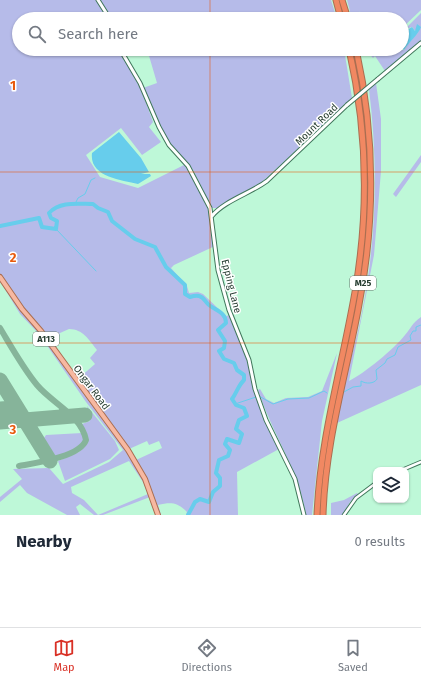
<!DOCTYPE html>
<html lang="en">
<head>
<meta charset="utf-8">
<style>
  body { margin:0; font-family:"Fira Sans",sans-serif; background:#f2f2f3; color:#1f2937 }
  .controls { position:absolute; right:12px; bottom:12px; display:grid; overflow:hidden; border-radius:8px; box-shadow:0 1px 3px #0004 }
  .controls button { width:36px; height:36px; display:grid; place-items:center; padding:0; border:0; border-bottom:1px solid #e0e1e3; background:#fff; color:#1f2937; font:20px sans-serif }
  .list { margin:0; padding:0; list-style:none }
  h2 { display:flex; justify-content:space-between; align-items:center; height:52px; margin:0; padding:0 16px; font-size:17px }
  h2 small { font-size:13px; font-weight:400; color:#747a83 }
  .icon { flex:none; width:22px; height:22px; fill:none; stroke:currentColor; stroke-width:2; stroke-linecap:round; stroke-linejoin:round }
  .map { position:relative; flex:none; width:421px; height:515px; overflow:hidden }
  .search { position:absolute; background:#fff; box-shadow:0 1px 3px #0004; left:12px; right:12px; top:12px; height:44px; display:flex; align-items:center; gap:10px; box-sizing:border-box; padding:0 14px; border-radius:22px; color:#747a83; font-size:15px }
  .sheet { height:112px; background:#fff }
  nav { display:flex; justify-content:space-around; align-items:center; box-sizing:border-box; height:56px; border-top:1px solid #e0e1e3; background:#fff; font-size:11px; color:#747a83 }
  nav a { display:grid; justify-items:center; gap:2px }
  nav .on { color:#d93025 }
  .map>svg:first-child { display:block }
  .green { fill:#b6bbe9; fill-rule:evenodd }
  .water { fill:#67cdec }
  .lines { fill:none; stroke-linecap:round; stroke-linejoin:round }
  .stream { stroke:#67cdec; stroke-width:1 }
  .river { stroke:#67cdec; stroke-width:4 }
  .taxiway { stroke:#86b49a; stroke-width:6 }
  .runway { stroke:#86b49a; stroke-width:15 }
  .minor-casing { stroke:#40775b; stroke-width:4.5 }
  .tertiary-casing { stroke:#40775b; stroke-width:5 }
  .primary-casing { stroke:#aa6e51; stroke-width:6 }
  .motorway-casing { stroke:#aa6e51; stroke-width:7 }
  .minor { stroke:#fff; stroke-width:2.5 }
  .tertiary { stroke:#fff; stroke-width:3 }
  .primary { stroke:#f7b8a1; stroke-width:4 }
  .motorway { stroke:#f18862; stroke-width:5 }
  .tertiary-bridge-casing { stroke:#40775b; stroke-width:5; stroke-linecap:butt }
  .tertiary-bridge { stroke:#fff; stroke-width:3 }
  .grid { fill:none; stroke:#e8590c; stroke-width:1; stroke-opacity:0.55 }
  .labels { text-anchor:middle; stroke-width:3; stroke-linejoin:round; paint-order:stroke }
  .shield { fill:#fff; stroke:#67776f; stroke-width:1 }
  .shield-label { font-size:9px; font-weight:bold; fill:#263d31 }
  .street-label { font-size:10px; fill:#263d31; stroke:#fff }
  .grid-label { font-size:13px; text-anchor:middle; font-weight:bold; fill:#e8590c; stroke:#fff; stroke-width:3; stroke-linejoin:round; paint-order:stroke }
</style>
</head>
<body>
<div class="map">
<svg width="421" height="515" viewBox="0 0 421 515">
  <rect width="100%" height="100%" fill="#bef8d8"/>
  <path class="green" d="M 0,0 L 96,0 L 108,19 L 19,19 L 19,49 L 119,49 L 139,83 L 153,122 L 149,127 L 161,142 L 142,155 L 121,128 L 86,155 L 100,177 L 138,188 L 184,165 L 190,172 L 208,209 L 215,246 L 174,265 L 171,268 L 187,286 L 189,293 L 198,292 L 203,294 L 226,316 L 230,315 L 245,354 L 255,391 L 279,449 L 237,472 L 238,515 L 186,515 L 187,512 C 177,502 171,502 158,505 L 161,515 L 156,515 L 150,497 L 103,515 L 94,515 L 80,504 L 76,507 L 80,515 L 67,515 L 27,493 L 20,485 L 0,502 L 0,497 L 22,479 L 13,469 L 49,468 L 63,484 L 109,462 L 123,450 L 86,402 L 39,334 L 20,314 L 0,281 ZM 69,329 C 83,329 89,340 97,350 L 90,358 L 95,364 L 79,378 L 75,375 L 53,344 L 59,337 L 60,333 ZM 147,441 L 149,445 L 159,441 L 162,448 L 136,460 L 129,449 ZM 129,461 L 143,482 L 148,494 L 98,515 L 84,500 L 72,493 L 71,487 Z
    M 100,0 L 331,0 L 337,19 L 126,19 L 120,13 L 111,13 L 113,19 L 111,19 Z
    M 347,0 L 421,0 L 421,10 L 402,28 L 402,19 L 361,19 L 360,11 L 358,19 L 352,19 Z
    M 421,13 L 421,41 L 385,71 L 375,56 L 373,58 L 365,49 L 404,50 C 409,42 414,37 417,29 L 415,31 L 412,27 L 409,28 L 407,27 Z
    M 147,49 L 344,49 L 352,98 L 259,185 L 218,208 L 212,208 L 193,170 L 170,145 L 159,127 L 143,88 L 157,83 Z
    M 376,83 L 381,119 L 381,171 L 374,255 L 349,381 C 365,373 394,349 405,335 C 412,327 411,324 421,317 L 421,385 L 337,423 C 342,384 356,346 363,307 C 377,235 378,162 369,89 Z
    M 421,155 L 421,162 L 396,197 L 393,194 Z
    M 337,353 L 322,421 L 312,515 L 306,515 C 299,471 272,433 258,390 L 260,389 L 266,399 L 274,403 L 286,398 L 308,397 L 322,391 Z
    M 87,406 L 115,441 L 119,450 L 110,459 L 65,481 L 58,461 L 79,452 L 87,443 L 88,436 L 82,424 L 90,421 Z
    M 82,433 L 84,441 L 79,448 L 56,457 L 44,438 L 46,435 Z
    M 357,493 L 358,494 L 350,502 L 343,515 L 331,515 L 331,503 L 344,500 Z"/>
  <path class="water" d="M 417,24 L 421,27 C 418,35 409,42 404,50 L 402,48 L 402,33 L 412,27 L 415,31 Z
    M 119,132 L 141,158 L 149,172 L 141,174 L 150,174 L 151,176 L 138,184 C 121,180 89,177 92,153 Z"/>
  <g class="lines">
    <path class="stream" d="M 75,204 L 78,198 L 85,194 L 91,180 L 95,178
      M 56,229 L 96,271
      M 344,392 L 353,387 L 361,386 L 361,381 C 366,384 374,384 377,379 L 376,370 L 385,363 L 387,359 L 395,355 L 398,347 L 411,340 L 410,336 L 413,331 L 416,331 L 416,327 L 421,325
      M 259,396 L 273,404 L 288,399 L 309,398 L 324,391 L 327,393
      M 235,404 L 256,397"/>
    <path class="river" d="M 0,226 L 39,218 L 42,227 L 56,229 L 57,221 L 51,218 L 49,213 C 60,201 78,204 93,204 L 98,208 L 108,212 L 112,221 L 135,239 L 155,247 L 166,267 L 185,285 L 185,294 L 190,297 C 193,296 196,295 199,296 C 204,297 205,302 209,305 C 215,310 226,312 226,323 L 218,330 L 225,341 L 224,348 L 219,351 L 224,359 L 234,363 L 237,370 L 244,375 L 244,380 C 238,386 237,392 232,399 L 236,405 L 244,408 L 247,416 L 239,420 L 236,429 L 242,434 L 239,443 L 227,439 L 225,444 L 230,450 L 228,456 L 219,460 L 216,473 L 220,478 L 220,486 L 213,492 L 209,502 L 200,499 L 195,502 L 188,515"/>
    <path class="taxiway" d="M 0,328 C 12,348 23,368 37,385 C 53,404 81,415 86,440 C 80,457 35,463 19,466
      M 62,409 L 65,412 L 63,417"/>
    <path class="runway" d="M 0,380 L 50,461
      M 0,409 L 14,408
      M 0,422 L 85,415"/>
    <g class="minor-casing">
      <path id="minor" d="M 402,470 L 421,462
        M 344,515 L 356,498 L 376,483"/>
    </g>
    <g class="tertiary-casing">
      <path id="tertiary" d="M 98,0 L 110,19
        M 120,49 L 140,83 L 159,127 L 169,145 L 188,166 L 210,208 L 218,270 L 229,310 L 249,360 L 255,389 L 266,420 L 295,479 L 304,515
        M 378,79 L 421,43
        M 212,216 C 224,201 251,193 267,181 L 347,105"/>
    </g>
    <g class="primary-casing">
      <path id="primary" d="M 0,277 L 22,309 L 41,331 L 128,450 L 145,479 L 158,515"/>
    </g>
    <g class="motorway-casing">
      <path id="motorway" d="M 336,0 L 341,19
        M 342,0 L 348,19
        M 317,515 C 320,439 342,367 355,292 C 369,212 367,128 349,49
        M 323,515 C 325,445 345,378 358,310 C 375,224 375,134 356,49"/>
    </g>
    <use href="#minor" class="minor"/>
    <use href="#tertiary" class="tertiary"/>
    <use href="#primary" class="primary"/>
    <use href="#motorway" class="motorway"/>
    <g class="tertiary-bridge-casing">
      <path id="tertiary-bridge" d="M 347,105 L 378,79"/>
    </g>
    <use href="#tertiary-bridge" class="tertiary-bridge"/>
  </g>
  <path class="grid" d="M 210,0 L 210,19M 210,49 L 210,515M 0,172 L 421,172M 0,343 L 421,343"/>
  <g class="labels">
    <g class="shield">
      <rect x="350" y="276" width="26" height="14" rx="3"/>
      <rect x="33" y="332" width="26" height="14" rx="3"/>
    </g>
    <g class="shield-label">
      <text x="363" y="286">M25</text>
      <text x="46" y="342">A113</text>
    </g>
    <g class="street-label">
      <text transform="translate(316 124) rotate(-44)" y="4">Mount Road</text>
      <text transform="translate(232 286) rotate(76)" y="4">Epping Lane</text>
      <text transform="translate(92 387) rotate(53)" y="4">Ongar Road</text>
    </g>
  </g>
  <g class="grid-label">
    <text x="13" y="90">1</text>
    <text x="13" y="262">2</text>
    <text x="13" y="434">3</text>
  </g>
</svg>
<div class="controls">
<button><svg class="icon" aria-label="layers" viewBox="0 0 24 24"><path d="M12 4l9 5-9 5-9-5zM3 14l9 5 9-5"/></svg></button>
</div>
<div class="search"><svg class="icon" aria-label="search" viewBox="0 0 24 24"><circle cx="10" cy="10" r="6"/><path d="M15 15l6 6"/></svg>Search here</div>
</div>
<section class="sheet">
<h2>Nearby<small>0 results</small></h2>
<ul class="list">
</ul>
</section>
<nav>
<a class="on"><svg class="icon" aria-label="map" viewBox="0 0 24 24"><path d="M3 6l6-2 6 2 6-2v14l-6 2-6-2-6 2zM9 4v14M15 6v14"/></svg>Map</a>
<a><svg class="icon" aria-label="directions" viewBox="0 0 24 24"><path d="M12 3l9 9-9 9-9-9zM9 14v-3h6M13 9l2 2-2 2"/></svg>Directions</a>
<a><svg class="icon" aria-label="saved" viewBox="0 0 24 24"><path d="M7 4h10v16l-5-4-5 4z"/></svg>Saved</a>
</nav>
</body>
</html>
